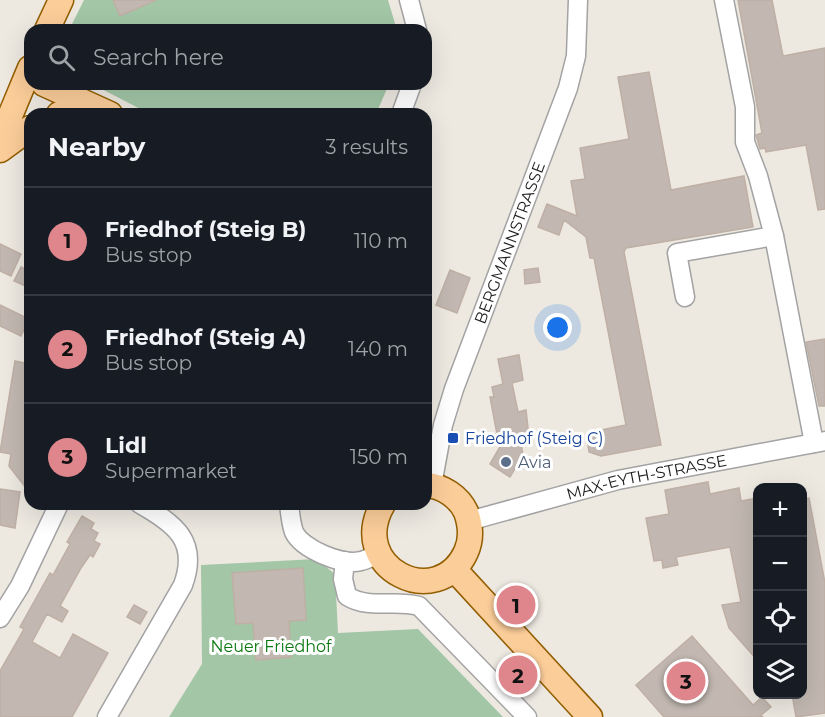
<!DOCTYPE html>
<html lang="en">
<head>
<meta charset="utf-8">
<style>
  body { margin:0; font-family:Montserrat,sans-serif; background:#242831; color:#f1f3f6 }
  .controls { position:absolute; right:18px; bottom:18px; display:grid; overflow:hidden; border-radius:12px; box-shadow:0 6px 24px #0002 }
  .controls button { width:54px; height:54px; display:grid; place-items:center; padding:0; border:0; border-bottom:2px solid #363941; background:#171b24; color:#f1f3f6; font:30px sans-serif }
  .you { position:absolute; left:558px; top:328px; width:21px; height:21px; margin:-15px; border:4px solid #fff; border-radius:50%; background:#1a73e8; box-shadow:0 0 0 9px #1a73e833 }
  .badge { display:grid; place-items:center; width:39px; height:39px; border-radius:50%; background:#de868b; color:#111; font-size:20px; font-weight:700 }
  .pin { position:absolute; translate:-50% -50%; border:3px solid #fff; box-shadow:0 2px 6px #0006 }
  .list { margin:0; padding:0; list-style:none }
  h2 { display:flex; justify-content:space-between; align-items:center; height:78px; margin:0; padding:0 24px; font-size:26px }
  h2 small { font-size:20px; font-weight:400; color:#9ea1a6 }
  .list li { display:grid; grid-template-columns:39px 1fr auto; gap:18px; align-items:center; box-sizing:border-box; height:108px; padding:0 24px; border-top:2px solid #363941 }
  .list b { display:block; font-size:22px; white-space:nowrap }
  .list p { margin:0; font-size:20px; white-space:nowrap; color:#9ea1a6 }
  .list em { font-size:20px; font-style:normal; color:#9ea1a6 }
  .icon { flex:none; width:33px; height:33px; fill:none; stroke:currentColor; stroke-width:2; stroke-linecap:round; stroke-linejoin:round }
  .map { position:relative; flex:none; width:825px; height:717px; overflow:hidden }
  .search { position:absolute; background:#171b24; box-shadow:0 6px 24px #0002; left:24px; top:24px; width:408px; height:66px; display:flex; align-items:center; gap:15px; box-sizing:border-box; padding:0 21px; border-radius:18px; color:#9ea1a6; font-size:22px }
  .panel { position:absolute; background:#171b24; box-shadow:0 6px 24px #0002; left:24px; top:108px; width:408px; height:402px; border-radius:18px }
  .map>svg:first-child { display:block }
  .cemetery { fill:#a3c6a7 }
  .building { fill:#c2b8b1; stroke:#bfafa4; stroke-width:1.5 }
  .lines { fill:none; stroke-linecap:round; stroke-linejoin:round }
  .minor-casing { stroke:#a3a3a3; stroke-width:21 }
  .major-casing { stroke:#935e01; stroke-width:27 }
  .minor { stroke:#fff; stroke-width:18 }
  .major { stroke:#fbcd99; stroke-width:24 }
  .transit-dot { fill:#1a4fb4; stroke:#fff; stroke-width:2 }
  .service-dot { fill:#5c6f8a; stroke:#fff; stroke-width:2 }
  .labels { text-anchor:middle; stroke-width:6; stroke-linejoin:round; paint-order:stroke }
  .street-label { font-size:16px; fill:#1c1c1c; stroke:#fff }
  .transit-label { font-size:16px; fill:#164399; stroke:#fff; text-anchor:start }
  .service-label { font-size:16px; fill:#4e5e75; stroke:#fff; text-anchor:start }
  .park-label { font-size:16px; fill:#0b7911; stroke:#fff }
</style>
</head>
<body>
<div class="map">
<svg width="825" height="717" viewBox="0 0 825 717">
  <rect width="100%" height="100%" fill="#ede9e1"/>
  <path class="cemetery" d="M 84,0 L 388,0 L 397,30 L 69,30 Z
    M 92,84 L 389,84 L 376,114 L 150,114 Z
    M 316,559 L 335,574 L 338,633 L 418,629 L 503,717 L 169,717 L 202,664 L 201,565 Z"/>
  <path class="building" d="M 113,0 L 156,0 L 120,16 Z
    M 738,0 L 772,0 L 783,56 L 825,48 L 825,209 L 818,210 L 806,145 L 766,152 L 765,148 L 760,149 L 756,135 L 762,133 Z
    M 649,72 L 671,190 L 744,176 L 753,227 L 626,248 L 624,252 L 661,445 L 601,456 L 589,452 L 587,438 L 596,431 L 626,425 L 594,258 L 590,258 L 586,237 L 564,220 L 559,235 L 538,227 L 547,204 L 577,216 L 571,181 L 585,179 L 580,148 L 629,139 L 618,77 Z
    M 0,244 L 21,254 L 11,276 L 0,271 Z
    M 21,267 L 30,272 L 30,288 L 14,281 Z
    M 538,268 L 540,282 L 525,284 L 524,270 Z
    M 450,270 L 470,278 L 457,313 L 436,305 Z
    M 0,305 L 29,319 L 21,336 L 0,326 Z
    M 825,339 L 825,406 L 819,406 L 806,342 Z
    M 519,355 L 523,380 L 512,383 L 518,412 L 526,410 L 529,437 L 520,438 L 523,455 L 510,477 L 490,464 L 501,445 L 486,436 L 497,434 L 490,397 L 494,397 L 492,387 L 503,384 L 498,359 Z
    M 15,361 L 30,364 L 30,493 L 9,466 L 11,454 L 0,452 Z
    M 708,482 L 710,494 L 739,488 L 741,501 L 758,498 L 758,558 L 755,558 L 758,574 L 758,661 L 729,628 L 722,605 L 741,602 L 730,547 L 676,557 L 678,565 L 663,568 L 662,560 L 654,561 L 646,518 L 669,514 L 665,490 Z
    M 0,489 L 20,492 L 15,528 L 0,525 Z
    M 809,498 L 825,583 L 825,713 L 796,717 L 792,694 L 802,694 L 802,499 Z
    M 82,516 L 94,523 L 91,529 L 98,533 L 94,541 L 100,544 L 93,557 L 90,555 L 81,568 L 60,606 L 68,611 L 62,622 L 47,614 L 32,642 L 60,658 L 73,634 L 108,653 L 72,717 L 0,717 L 0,671 L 24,629 L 20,627 L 50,573 L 53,575 L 70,544 L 67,542 Z
    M 303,568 L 306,620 L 289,621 L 291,657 L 256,660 L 253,623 L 236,624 L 232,573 Z
    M 134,605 L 147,612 L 140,624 L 127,617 Z
    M 692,636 L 753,705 L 762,697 L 771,707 L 761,715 L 763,717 L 664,717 L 636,685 Z"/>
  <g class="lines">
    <g class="minor-casing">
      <g id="minor">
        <path d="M 409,0 L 417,30"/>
        <path d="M 724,0 L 745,107 L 745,142 L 758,176 L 774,236"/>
        <path d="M 401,114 L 412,84"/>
        <path d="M 685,297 L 677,253 L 774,236 L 814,443"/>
        <path id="s1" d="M 432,485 L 443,425 L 454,389 L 568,88 L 576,56 L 578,0"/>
        <path d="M 289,504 C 290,513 291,524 294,532 C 302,549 342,566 361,561 C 366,560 373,556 378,554"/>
        <path id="s2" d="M 469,521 L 618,480 L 825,441"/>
        <path d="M 345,561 L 343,579 L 347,596 C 370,610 394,599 419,606 L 527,717"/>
        <path d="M 0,618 L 20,586 L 59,504"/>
        <path d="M 107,717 L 183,585 C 199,541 175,524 140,504"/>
      </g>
    </g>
    <g class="major-casing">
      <path id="major" d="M 47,30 L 61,0
        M 44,84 L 110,114
        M 59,114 L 99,114
        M 0,140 L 30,68
        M 0,150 L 30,128
        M 383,504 C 346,568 438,613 466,552 C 472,539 471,526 466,512 C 459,497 443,486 426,485
        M 454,569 L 590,717"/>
    </g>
    <use href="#minor" class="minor"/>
    <use href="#major" class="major"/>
  </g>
  <rect class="transit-dot" x="447" y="432" width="12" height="12" rx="3"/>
  <circle class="service-dot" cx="506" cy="462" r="6"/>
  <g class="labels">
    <g class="street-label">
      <text dy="6" stroke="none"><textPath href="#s1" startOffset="255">BERGMANNSTRASSE</textPath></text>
      <text dy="6" stroke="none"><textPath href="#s2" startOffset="183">MAX-EYTH-STRASSE</textPath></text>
    </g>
    <g class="transit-label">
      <text x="465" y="444">Friedhof (Steig C)</text>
    </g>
    <g class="service-label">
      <text x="518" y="468">Avia</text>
    </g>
    <g class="park-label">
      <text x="271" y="652">Neuer Friedhof</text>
    </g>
  </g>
</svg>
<div class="controls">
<button>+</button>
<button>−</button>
<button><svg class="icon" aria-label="locate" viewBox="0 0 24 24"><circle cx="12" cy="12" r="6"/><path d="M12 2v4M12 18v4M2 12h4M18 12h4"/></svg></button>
<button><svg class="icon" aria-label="layers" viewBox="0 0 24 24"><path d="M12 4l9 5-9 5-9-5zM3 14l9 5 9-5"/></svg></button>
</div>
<div class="you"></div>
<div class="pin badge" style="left:516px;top:605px">1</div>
<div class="pin badge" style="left:518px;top:675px">2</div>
<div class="pin badge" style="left:686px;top:681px">3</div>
<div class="search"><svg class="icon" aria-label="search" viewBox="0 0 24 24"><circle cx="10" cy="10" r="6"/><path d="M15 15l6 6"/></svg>Search here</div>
<section class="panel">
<h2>Nearby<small>3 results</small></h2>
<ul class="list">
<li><span class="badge">1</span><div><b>Friedhof (Steig B)</b><p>Bus stop</p></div><em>110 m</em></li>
<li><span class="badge">2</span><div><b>Friedhof (Steig A)</b><p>Bus stop</p></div><em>140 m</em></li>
<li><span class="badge">3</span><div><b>Lidl</b><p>Supermarket</p></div><em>150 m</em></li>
</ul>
</section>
</div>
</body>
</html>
